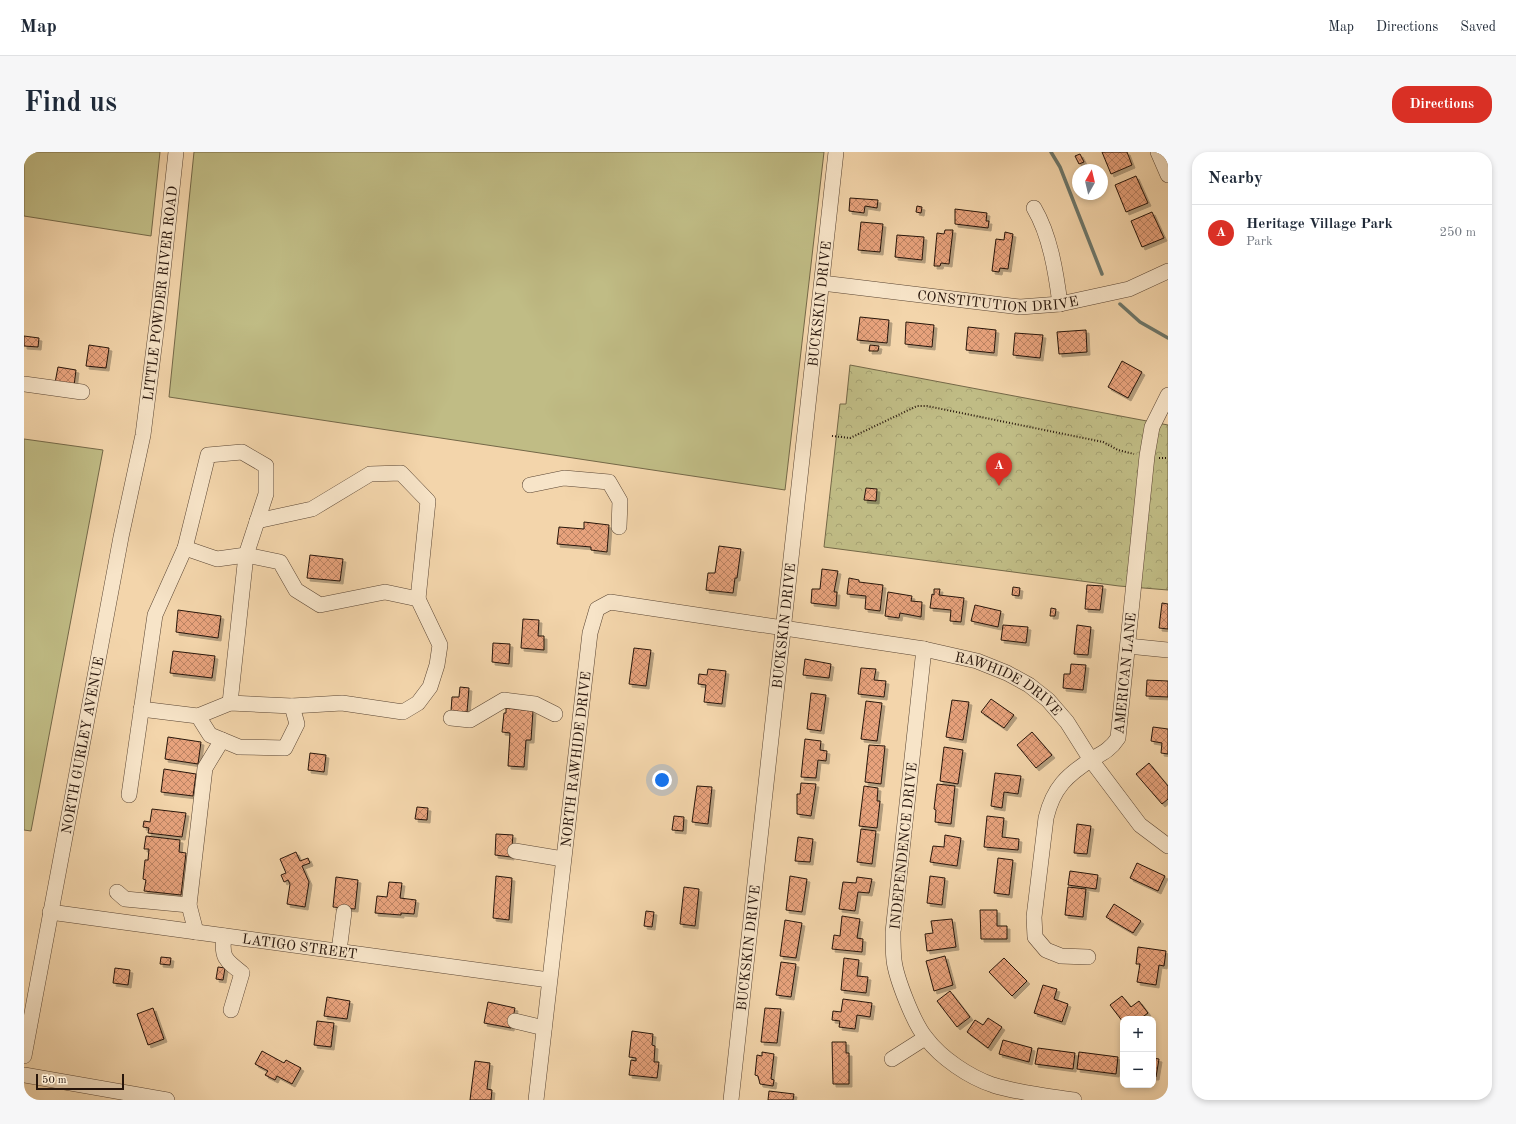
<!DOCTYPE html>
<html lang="en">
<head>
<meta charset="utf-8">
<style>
  body { margin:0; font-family:"Old Standard TT",serif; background:#f6f6f7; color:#1f2937 }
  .controls { position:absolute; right:12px; bottom:12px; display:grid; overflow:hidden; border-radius:8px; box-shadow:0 2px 6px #0003 }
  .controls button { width:36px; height:36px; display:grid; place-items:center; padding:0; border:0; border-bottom:1px solid #e0e1e3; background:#fff; color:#1f2937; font:20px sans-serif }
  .compass { position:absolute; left:1048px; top:12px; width:36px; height:36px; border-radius:50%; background:#fff; box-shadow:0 2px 6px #0003; rotate:8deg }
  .scale { position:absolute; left:12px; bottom:10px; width:88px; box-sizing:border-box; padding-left:4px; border:2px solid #27150b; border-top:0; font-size:11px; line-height:14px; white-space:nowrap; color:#27150b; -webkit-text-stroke:3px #f7e4c8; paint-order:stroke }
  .you { position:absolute; left:638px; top:628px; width:14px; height:14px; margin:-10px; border:3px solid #fff; border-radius:50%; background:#1a73e8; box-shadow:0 0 0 6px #1a73e833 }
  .badge { display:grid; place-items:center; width:26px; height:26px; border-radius:50%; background:#d93025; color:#fff; font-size:13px; font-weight:700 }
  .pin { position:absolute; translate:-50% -33px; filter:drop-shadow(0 1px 2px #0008) }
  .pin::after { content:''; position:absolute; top:21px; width:14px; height:12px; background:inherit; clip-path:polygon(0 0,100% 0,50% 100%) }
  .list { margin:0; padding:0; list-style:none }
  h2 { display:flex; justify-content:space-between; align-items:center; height:52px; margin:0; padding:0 16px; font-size:17px }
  h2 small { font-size:13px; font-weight:400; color:#747a83 }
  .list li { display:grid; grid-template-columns:26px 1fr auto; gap:12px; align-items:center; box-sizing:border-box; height:56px; padding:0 16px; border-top:1px solid #e0e1e3 }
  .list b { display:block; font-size:15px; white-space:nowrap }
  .list p { margin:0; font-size:13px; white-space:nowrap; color:#747a83 }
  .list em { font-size:13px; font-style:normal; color:#747a83 }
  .map { position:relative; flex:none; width:1144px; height:948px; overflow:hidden; border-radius:16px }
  header { display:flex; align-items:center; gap:24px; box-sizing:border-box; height:56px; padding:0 20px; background:#fff; border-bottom:1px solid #e0e1e3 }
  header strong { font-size:19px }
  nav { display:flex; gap:22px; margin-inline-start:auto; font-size:14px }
  .intro { display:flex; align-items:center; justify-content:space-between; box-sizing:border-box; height:96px; padding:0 24px }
  h1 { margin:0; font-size:28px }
  .button { padding:10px 18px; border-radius:16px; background:#d93025; color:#fff; font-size:14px; font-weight:700 }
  main { display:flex; gap:24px; padding:0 24px }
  aside { flex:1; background:#fff; border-radius:16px; box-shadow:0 2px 6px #0003 }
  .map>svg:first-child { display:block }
  .grass { fill:#c0bc85; stroke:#746848 }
  .park { fill:url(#park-crowns); stroke:#746848 }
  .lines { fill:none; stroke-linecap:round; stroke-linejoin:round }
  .stream { stroke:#6d776b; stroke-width:3.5 }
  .building { fill:url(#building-cross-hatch); stroke:#27150b; filter:url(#shadow) }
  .minor-casing { stroke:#5a4533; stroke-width:16 }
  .path { stroke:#27150b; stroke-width:2; stroke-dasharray:1 2; stroke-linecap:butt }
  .minor { stroke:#f7e4c8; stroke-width:15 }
  .labels { text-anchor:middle; stroke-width:3.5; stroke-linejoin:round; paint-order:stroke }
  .street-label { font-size:14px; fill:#27150b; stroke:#f7e4c8 }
</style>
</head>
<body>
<header>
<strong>Map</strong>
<nav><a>Map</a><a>Directions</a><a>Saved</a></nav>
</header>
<div class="intro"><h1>Find us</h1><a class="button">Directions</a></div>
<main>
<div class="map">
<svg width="1144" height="948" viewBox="0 0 1144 948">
  <defs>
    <pattern id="park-crowns" width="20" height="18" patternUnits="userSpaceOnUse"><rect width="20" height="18" fill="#c0bc85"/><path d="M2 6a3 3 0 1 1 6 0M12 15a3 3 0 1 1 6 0" fill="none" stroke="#a5a172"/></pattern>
    <pattern id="building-cross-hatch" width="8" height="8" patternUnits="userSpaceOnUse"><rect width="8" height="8" fill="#e7a27c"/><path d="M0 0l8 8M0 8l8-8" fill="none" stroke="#bb8364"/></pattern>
    <filter id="shadow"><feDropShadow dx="3" dy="3" stdDeviation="0" flood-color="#0004"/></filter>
  </defs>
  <rect width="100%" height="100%" fill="#f3d5ab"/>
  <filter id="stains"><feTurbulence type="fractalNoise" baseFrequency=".005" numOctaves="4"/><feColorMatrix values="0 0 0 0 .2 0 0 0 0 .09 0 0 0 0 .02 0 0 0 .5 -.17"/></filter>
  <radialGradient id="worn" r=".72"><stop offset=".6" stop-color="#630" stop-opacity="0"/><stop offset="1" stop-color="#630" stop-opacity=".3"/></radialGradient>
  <path class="grass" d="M 0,0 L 136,0 L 127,84 L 0,64 Z
    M 170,0 L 800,0 L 761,338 L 145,245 Z
    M 0,287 L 79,298 L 7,679 L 0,678 Z"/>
  <path class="park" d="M 826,213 L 1144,273 L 1144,438 L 1095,434 L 800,395 L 816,252 L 822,252 Z"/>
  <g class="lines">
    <path class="stream" d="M 1027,0 L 1036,15 L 1078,122
      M 1096,152 L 1116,170 L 1144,186"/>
  </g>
  <path class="building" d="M 1078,0 L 1103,0 L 1108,13 L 1087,22 Z
    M 1056,2 L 1060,10 L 1055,12 L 1051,4 Z
    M 1112,24 L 1124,51 L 1102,60 L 1091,33 Z
    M 826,46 L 854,48 L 853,56 L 841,54 L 840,61 L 825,59 Z
    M 893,54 L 898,55 L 897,61 L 892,60 Z
    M 931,57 L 963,61 L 962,69 L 965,69 L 964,76 L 931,72 Z
    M 1128,60 L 1140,86 L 1118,95 L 1107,69 Z
    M 837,70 L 859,72 L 856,100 L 834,98 Z
    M 921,78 L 929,78 L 925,112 L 917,111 L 916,114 L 910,114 L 913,81 L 920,82 Z
    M 981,80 L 989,82 L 984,117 L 976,116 L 975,120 L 968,119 L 972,87 L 980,88 Z
    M 873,83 L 900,85 L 898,108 L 871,105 Z
    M 836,165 L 865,168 L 863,191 L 833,188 Z
    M 882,170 L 910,173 L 908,195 L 881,192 Z
    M 944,175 L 972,178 L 970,201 L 942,198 Z
    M 1062,178 L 1063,200 L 1035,202 L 1033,180 Z
    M 991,181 L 1019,183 L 1016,206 L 989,203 Z
    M 0,184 L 15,186 L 14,195 L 0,194 Z
    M 65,193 L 85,196 L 82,216 L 62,214 Z
    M 846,193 L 855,194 L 854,199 L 845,199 Z
    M 1098,209 L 1118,220 L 1104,246 L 1084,235 Z
    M 34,215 L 52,218 L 50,234 L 31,231 Z
    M 842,336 L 853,337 L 852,349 L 840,348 Z
    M 560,370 L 585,373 L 583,400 L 567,398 L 567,395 L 533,392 L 535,375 L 560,377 Z
    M 695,394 L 717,397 L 713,426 L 711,426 L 709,441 L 682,438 L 684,421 L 691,421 Z
    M 286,403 L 319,407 L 316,429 L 283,426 Z
    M 798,417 L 814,419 L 810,440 L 813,440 L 812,454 L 787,451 L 788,437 L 796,437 Z
    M 825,426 L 835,428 L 835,430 L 859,433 L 856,459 L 841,457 L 842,444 L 823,442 Z
    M 1063,433 L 1079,434 L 1076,458 L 1061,457 Z
    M 989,435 L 996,436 L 995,444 L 988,443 Z
    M 910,437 L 916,437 L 915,443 L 940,446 L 937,470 L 926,469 L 927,458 L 906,456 L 908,442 L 910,443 Z
    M 864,440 L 888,444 L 887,449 L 898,450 L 897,465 L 876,461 L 875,466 L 861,464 Z
    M 1138,451 L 1144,452 L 1144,477 L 1135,476 Z
    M 951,453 L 977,459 L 974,475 L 947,469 Z
    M 1027,456 L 1032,457 L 1031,464 L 1026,464 Z
    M 154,458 L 197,464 L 194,486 L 152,480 Z
    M 499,467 L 515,468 L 514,484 L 520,484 L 520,498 L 497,496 Z
    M 979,473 L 1004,475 L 1002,491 L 977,488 Z
    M 1053,473 L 1067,475 L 1064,503 L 1050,502 Z
    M 469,491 L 486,492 L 485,512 L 468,510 Z
    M 610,496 L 627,498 L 622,534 L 605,532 Z
    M 149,499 L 191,504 L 188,526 L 146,521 Z
    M 781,507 L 807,512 L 805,526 L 779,523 Z
    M 1047,512 L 1062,513 L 1059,538 L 1039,536 L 1040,522 L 1046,522 Z
    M 837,516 L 852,517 L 850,528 L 862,529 L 860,545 L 834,542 Z
    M 684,517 L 702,519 L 698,552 L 680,550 L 682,533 L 674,532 L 675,522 L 683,523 Z
    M 1123,528 L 1144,529 L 1144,545 L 1122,544 Z
    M 436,535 L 445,536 L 443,560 L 427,559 L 428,545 L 435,545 Z
    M 787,541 L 802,543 L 797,579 L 783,577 Z
    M 967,547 L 990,563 L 980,576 L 957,560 Z
    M 928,548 L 945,550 L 939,588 L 922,585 Z
    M 842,549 L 858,551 L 853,589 L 837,587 Z
    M 482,556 L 509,559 L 507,588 L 502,588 L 500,615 L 484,614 L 486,581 L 478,580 L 480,561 L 482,561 Z
    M 1129,575 L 1144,577 L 1144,602 L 1137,601 L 1138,591 L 1127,589 Z
    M 1008,580 L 1028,603 L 1012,616 L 993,593 Z
    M 144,585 L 177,590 L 174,612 L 141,607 Z
    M 781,587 L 797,589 L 796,598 L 803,599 L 802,609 L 794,608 L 792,626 L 777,625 Z
    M 845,593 L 861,594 L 857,632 L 841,630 Z
    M 920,595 L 939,598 L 934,632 L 916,629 Z
    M 286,601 L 302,603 L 300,620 L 284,618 Z
    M 1125,611 L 1144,634 L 1144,647 L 1138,652 L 1112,622 Z
    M 140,617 L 172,622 L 169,644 L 137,640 Z
    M 971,621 L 997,624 L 994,642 L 980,640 L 978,656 L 967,654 Z
    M 777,631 L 792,632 L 787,664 L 773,662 L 773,642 L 776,642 Z
    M 913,632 L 931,634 L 927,672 L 911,670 L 912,658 L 910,657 Z
    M 673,634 L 688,635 L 684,672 L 668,670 Z
    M 840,634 L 854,636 L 853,649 L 856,649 L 853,676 L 835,674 Z
    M 393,655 L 404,656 L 403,668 L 391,667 Z
    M 128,657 L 162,661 L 158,685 L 124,681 L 125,676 L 119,675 L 120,669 L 126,670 Z
    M 650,664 L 660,665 L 659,679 L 648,678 Z
    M 963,664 L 980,666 L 978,685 L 995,687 L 994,698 L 960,695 Z
    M 1053,672 L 1067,674 L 1063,702 L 1050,701 Z
    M 837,677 L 852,679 L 848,712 L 833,710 Z
    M 472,682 L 489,683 L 487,705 L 471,703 Z
    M 921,683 L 937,686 L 933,714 L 906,710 L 909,694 L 920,695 Z
    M 122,684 L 156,688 L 155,700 L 162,701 L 157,743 L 120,739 L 122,728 L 119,727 L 121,708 L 124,708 L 125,697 L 120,697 Z
    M 774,685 L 789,687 L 786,710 L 771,709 Z
    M 272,700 L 276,709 L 284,706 L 286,711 L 278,714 L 285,730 L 281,755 L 263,752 L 266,732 L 264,728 L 260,730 L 257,723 L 262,721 L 256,707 Z
    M 974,706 L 989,708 L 985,743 L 970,741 Z
    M 1113,711 L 1141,724 L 1134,739 L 1106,726 Z
    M 1046,719 L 1074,723 L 1072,737 L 1044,733 Z
    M 472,724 L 488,726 L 485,768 L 469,766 Z
    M 766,724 L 783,727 L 778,760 L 762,758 Z
    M 906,724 L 921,726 L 918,753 L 903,751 Z
    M 312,725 L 334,728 L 331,757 L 309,755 Z
    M 833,725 L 848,727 L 845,741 L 834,740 L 831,759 L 815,757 L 819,730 L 832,731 Z
    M 365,730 L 378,731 L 376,746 L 392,748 L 390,762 L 377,761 L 377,763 L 351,761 L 353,744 L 363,745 Z
    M 660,735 L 675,737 L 671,774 L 656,772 Z
    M 1044,735 L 1062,737 L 1059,765 L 1041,763 Z
    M 1090,752 L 1117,769 L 1109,781 L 1082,765 Z
    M 956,758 L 973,758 L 973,774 L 983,774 L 983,787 L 957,787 Z
    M 622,759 L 630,760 L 628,775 L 620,774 Z
    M 818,764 L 836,767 L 833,786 L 839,787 L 838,800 L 808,797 L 810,783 L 816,784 Z
    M 928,767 L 932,795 L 903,799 L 901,782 L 909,781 L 907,769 Z
    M 761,768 L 778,771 L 772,806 L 756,804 Z
    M 1114,795 L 1142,799 L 1140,814 L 1135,813 L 1132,833 L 1113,830 L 1116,812 L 1112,812 Z
    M 921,804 L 929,833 L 910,839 L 902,809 Z
    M 137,805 L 147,806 L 146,813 L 136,812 Z
    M 820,806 L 835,808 L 833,824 L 844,825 L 842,841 L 817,838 Z
    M 980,806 L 1003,829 L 988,844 L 965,820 Z
    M 757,810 L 772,812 L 767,845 L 752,843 Z
    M 194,815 L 201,816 L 199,828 L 192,827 Z
    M 91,816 L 106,818 L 104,833 L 89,831 Z
    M 1019,833 L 1033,837 L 1030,847 L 1044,852 L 1038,870 L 1010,861 Z
    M 926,839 L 946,865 L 933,875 L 913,849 Z
    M 1098,844 L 1107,855 L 1115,849 L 1124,861 L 1116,867 L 1099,867 L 1099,870 L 1086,853 Z
    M 303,845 L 326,849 L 323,867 L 300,864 Z
    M 819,847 L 848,851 L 846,865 L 833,863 L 831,877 L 815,875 L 816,869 L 808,868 L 809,859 L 817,860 Z
    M 464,850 L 491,856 L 487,876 L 460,871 Z
    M 129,856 L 140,887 L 124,893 L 113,862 Z
    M 741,856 L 757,857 L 753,891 L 737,890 Z
    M 964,866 L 978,875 L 964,896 L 943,880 L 951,868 L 959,873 Z
    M 293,869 L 310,871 L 307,895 L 290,893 Z
    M 608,879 L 629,882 L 628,893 L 631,894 L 630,910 L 635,910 L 633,926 L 605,923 L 607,908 L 612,909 L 612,906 L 605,905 Z
    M 979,888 L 1008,896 L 1005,910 L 975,902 Z
    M 808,890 L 822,890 L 822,901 L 825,901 L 825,932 L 809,932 Z
    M 1014,896 L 1051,901 L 1049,917 L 1011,912 Z
    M 238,899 L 260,911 L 262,908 L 277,916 L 268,932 L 253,924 L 251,928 L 241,923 L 244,919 L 231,912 Z
    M 738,900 L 750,902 L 747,927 L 750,928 L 749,934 L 736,932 L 734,924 L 731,923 L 733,903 L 738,904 Z
    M 1055,900 L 1094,905 L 1092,922 L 1053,917 Z
    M 1129,906 L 1135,907 L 1132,925 L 1129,925 Z
    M 451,909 L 466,911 L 463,937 L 468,938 L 467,948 L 446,948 Z
    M 745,939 L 770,942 L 769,948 L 744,948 Z"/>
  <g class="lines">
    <g class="minor-casing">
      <g id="minor">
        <path d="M 1134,0 L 1144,23"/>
        <path d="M 1010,56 C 1026,83 1032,120 1036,152"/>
        <path id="s1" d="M 798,131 L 996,155 L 1036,152 L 1105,137 L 1144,119"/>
        <path d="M 0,232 L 58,240"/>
        <path d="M 506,333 L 540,326 L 585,330 L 596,349 L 595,375"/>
        <path d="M 233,369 L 288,357 L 346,322 L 377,321 L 404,349 L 394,447"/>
        <path d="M 161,396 L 193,407 L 222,403 L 256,410 L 272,438 L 296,453 L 361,440 L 394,447 L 416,493 L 413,513 L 406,535 L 394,551 L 379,560 L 318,551 L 268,554"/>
        <path d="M 1104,494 L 1144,498"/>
        <path d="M 900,497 L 869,780 C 869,789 869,799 870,808 C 872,826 890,872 902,886 C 917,906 945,925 969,933 C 995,941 1023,944 1050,948"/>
        <path d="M 117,557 L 174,564 L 206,551 L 268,554 L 273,572 L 261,596 L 215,595 L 186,583 L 174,564"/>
        <path d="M 427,566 L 446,568 L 480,548 L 511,552 L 531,562"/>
        <path d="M 105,643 L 131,463 L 161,396 L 184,303 L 218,300 L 242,314 L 242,342 L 222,403 L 206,551"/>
        <path d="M 491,699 L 539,707"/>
        <path d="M 93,740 L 101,747 L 165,753"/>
        <path id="s2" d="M 26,760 L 525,828"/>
        <path d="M 172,780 L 165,753 L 181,616 L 198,588"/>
        <path d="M 200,784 C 197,805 201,808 218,821 L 207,858"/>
        <path d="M 315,799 L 320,760"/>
        <path id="s3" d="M 1064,805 L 1037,804 L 1022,798 L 1011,785 L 1010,765 L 1022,666 C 1029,636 1043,623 1068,607 C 1079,601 1087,597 1094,586 L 1123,304 L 1128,275 L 1144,243"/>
        <path d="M 491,869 L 520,876"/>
        <path id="s4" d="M 0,904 L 97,385 L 119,283 L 134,164 L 152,0"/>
        <path d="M 868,907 L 901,886"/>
        <path d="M 0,923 L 143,948"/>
        <path id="s5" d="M 512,948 L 566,481 L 573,457 L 586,450 L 900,497 L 953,509 L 983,521 L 1005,533 L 1024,548 L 1043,570 L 1067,608 L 1116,673 L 1144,694"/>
        <path id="s6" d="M 707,948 L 812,0"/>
      </g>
    </g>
    <path class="path" d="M 808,284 L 826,286 L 893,254 L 903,254 L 1079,290 L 1094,298 L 1110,302
      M 1135,306 L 1144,306"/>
    <use href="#minor" class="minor"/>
  </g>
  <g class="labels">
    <g class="street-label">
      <text dy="5" stroke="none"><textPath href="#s4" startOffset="775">LITTLE POWDER RIVER ROAD</textPath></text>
      <text dy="5" stroke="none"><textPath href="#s1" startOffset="177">CONSTITUTION DRIVE</textPath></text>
      <text dy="5" stroke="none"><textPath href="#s6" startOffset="801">BUCKSKIN DRIVE</textPath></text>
      <text dy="5" stroke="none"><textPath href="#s6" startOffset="477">BUCKSKIN DRIVE</textPath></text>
      <text dy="5" stroke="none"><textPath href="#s3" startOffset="356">AMERICAN LANE</textPath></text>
      <text dy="5" stroke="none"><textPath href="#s5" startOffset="920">RAWHIDE DRIVE</textPath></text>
      <text dy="5" stroke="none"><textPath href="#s4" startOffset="316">NORTH GURLEY AVENUE</textPath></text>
      <text dy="5" stroke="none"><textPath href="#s5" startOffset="343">NORTH RAWHIDE DRIVE</textPath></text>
      <text transform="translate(879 694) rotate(-84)" y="5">INDEPENDENCE DRIVE</text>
      <text dy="5" stroke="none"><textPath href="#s2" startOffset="252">LATIGO STREET</textPath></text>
      <text dy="5" stroke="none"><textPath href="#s6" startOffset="153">BUCKSKIN DRIVE</textPath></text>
    </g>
  </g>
  <rect width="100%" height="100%" filter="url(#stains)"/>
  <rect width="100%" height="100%" fill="url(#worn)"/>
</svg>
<div class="controls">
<button>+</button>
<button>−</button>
</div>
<svg class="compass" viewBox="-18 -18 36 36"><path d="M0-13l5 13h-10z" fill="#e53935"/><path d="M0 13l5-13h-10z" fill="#747a83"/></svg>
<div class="scale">50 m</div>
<div class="you"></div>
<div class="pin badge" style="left:975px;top:334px">A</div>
</div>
<aside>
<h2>Nearby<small></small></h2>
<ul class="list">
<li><span class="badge">A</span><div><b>Heritage Village Park</b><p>Park</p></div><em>250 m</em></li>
</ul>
</aside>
</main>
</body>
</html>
